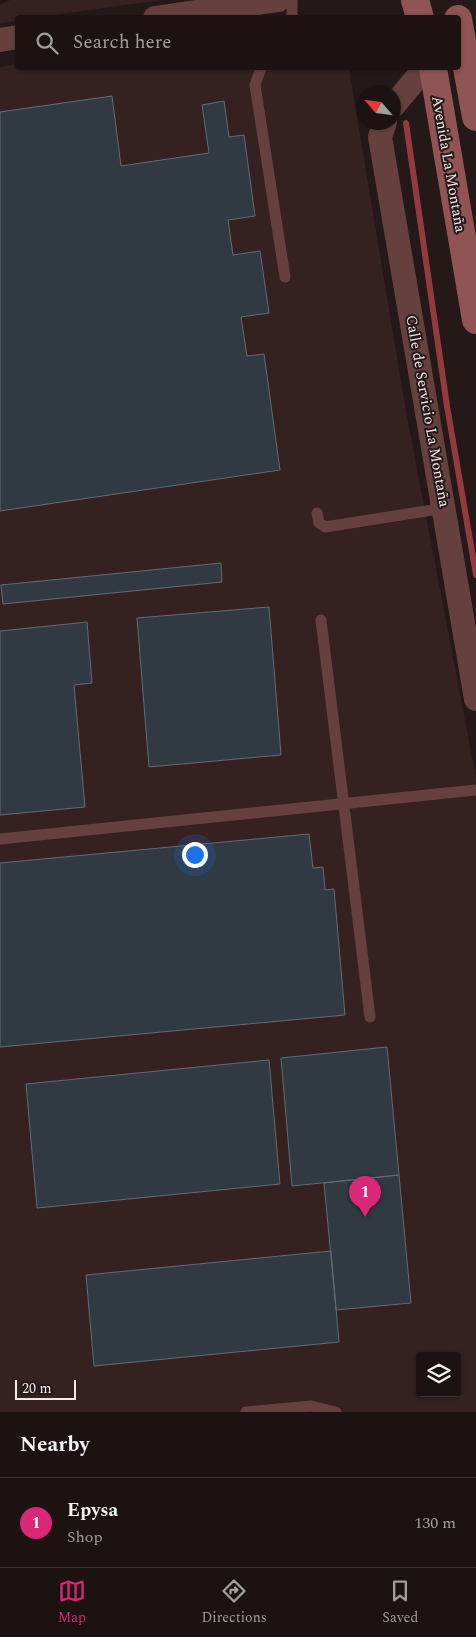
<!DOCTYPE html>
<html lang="en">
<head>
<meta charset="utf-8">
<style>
  body { margin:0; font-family:Spectral,serif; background:#251b1b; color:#f1f3f6 }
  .controls { position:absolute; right:15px; bottom:15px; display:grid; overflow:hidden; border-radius:5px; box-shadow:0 1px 4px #0004 }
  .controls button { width:45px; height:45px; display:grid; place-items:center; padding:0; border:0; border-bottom:1px solid #3a3232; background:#1c1212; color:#f1f3f6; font:25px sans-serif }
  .compass { position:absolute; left:356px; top:85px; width:45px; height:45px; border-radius:50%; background:#1c1212; box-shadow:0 1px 4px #0004; rotate:298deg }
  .scale { position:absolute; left:15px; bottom:12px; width:61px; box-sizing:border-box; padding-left:5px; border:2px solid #f2e9e8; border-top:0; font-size:14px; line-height:18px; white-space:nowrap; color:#f2e9e8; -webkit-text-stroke:4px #251818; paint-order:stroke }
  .you { position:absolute; left:194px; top:854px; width:18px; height:18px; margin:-12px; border:4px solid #fff; border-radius:50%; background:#1a73e8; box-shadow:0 0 0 8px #1a73e833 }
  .badge { display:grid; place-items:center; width:32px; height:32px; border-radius:50%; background:#db2777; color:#fff; font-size:16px; font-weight:700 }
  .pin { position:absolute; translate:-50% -41px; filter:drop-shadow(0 1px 2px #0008) }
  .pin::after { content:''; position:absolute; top:26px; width:18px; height:15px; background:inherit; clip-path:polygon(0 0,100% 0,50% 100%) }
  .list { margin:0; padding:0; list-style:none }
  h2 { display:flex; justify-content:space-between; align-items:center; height:65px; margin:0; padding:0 20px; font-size:21px }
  h2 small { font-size:16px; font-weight:400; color:#a09e9f }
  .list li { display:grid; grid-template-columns:32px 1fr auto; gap:15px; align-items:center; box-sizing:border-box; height:90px; padding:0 20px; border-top:1px solid #3a3232 }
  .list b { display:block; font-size:19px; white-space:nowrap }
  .list p { margin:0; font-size:16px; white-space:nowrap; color:#a09e9f }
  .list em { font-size:16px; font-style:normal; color:#a09e9f }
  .icon { flex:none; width:28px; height:28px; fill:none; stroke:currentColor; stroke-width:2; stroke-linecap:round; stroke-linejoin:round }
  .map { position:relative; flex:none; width:476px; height:1412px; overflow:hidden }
  .search { position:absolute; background:#1c1212; box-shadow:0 1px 4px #0004; left:15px; right:15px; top:15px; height:55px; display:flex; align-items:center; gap:12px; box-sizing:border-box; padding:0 18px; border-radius:5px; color:#a09e9f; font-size:19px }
  .sheet { height:155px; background:#1c1212 }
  nav { display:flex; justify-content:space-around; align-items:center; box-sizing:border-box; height:70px; border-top:1px solid #3a3232; background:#1c1212; font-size:14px; color:#a09e9f }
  nav a { display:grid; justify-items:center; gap:2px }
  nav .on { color:#db2777 }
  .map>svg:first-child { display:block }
  .built { fill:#342120; fill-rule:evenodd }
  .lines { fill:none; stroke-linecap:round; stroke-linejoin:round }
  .stream { stroke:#913b3e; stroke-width:6 }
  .building { fill:#313943; stroke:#626b77 }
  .service { stroke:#66403f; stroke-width:11 }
  .minor { stroke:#66403f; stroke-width:24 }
  .secondary { stroke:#8f5453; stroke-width:28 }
  .labels { text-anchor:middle; stroke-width:4; stroke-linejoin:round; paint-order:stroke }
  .street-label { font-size:15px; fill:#f2e9e8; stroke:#251818 }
</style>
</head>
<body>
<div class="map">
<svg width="476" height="1412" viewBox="0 0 476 1412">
  <rect width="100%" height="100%" fill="#251818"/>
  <path class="built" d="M 10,0 L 161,0 L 40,17 L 18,18 L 17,21 L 0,23 L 0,5 Z
    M 17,64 L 18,68 L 349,68 L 406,411 L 476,778 L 476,1412 L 0,1412 L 0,67 ZM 420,1356 L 457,1356 L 457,1393 L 420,1393 Z"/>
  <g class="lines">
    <path class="stream" d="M 406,123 L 447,406 L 476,575"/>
  </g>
  <path class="building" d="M 112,96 L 121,166 L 209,153 L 202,105 L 224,101 L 229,137 L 244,135 L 255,216 L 228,220 L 233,255 L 260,251 L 269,313 L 241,317 L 247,356 L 264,354 L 280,470 L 0,511 L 0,112 Z
    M 221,563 L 222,582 L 3,604 L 1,585 Z
    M 269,607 L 281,755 L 149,767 L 137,618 Z
    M 87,622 L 92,683 L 74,685 L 85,807 L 0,815 L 0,631 Z
    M 309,834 L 313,868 L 323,867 L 325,890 L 334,889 L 345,1015 L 0,1047 L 0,863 Z
    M 387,1047 L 399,1175 L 292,1186 L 281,1058 Z
    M 269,1060 L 280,1184 L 37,1208 L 26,1084 Z
    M 399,1175 L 411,1303 L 336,1310 L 324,1183 Z
    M 331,1251 L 339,1342 L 94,1366 L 86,1275 Z"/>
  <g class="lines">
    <path class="service" d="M 292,18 L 292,0
      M 261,68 L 255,85 L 285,277
      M 317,513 L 319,523 L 325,527 L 445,508
      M 321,620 L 370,1017
      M 0,839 L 476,790
      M 246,1412 L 311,1406 L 336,1412"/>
    <path class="minor" d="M 155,18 L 278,0
      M 0,40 L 18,37
      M 394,105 L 425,68
      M 385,122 L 380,137 L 476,699"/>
    <path class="secondary" d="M 415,0 L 420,18
      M 458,19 L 476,117
      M 433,68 L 476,320"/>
  </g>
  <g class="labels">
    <g class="street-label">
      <text transform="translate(449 164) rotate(80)" y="5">Avenida La Montaña</text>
      <text transform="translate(428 411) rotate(80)" y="5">Calle de Servicio La Montaña</text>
    </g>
  </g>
</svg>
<div class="controls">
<button><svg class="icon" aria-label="layers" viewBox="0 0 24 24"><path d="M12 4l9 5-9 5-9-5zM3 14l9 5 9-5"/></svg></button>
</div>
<svg class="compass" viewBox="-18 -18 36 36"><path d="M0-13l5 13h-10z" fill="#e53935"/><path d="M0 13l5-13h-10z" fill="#a09e9f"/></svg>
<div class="scale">20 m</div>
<div class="you"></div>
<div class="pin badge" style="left:365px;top:1217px">1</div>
<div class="search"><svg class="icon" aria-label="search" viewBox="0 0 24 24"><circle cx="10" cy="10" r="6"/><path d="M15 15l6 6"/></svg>Search here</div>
</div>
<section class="sheet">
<h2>Nearby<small></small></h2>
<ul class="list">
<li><span class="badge">1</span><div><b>Epysa</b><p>Shop</p></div><em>130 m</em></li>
</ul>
</section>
<nav>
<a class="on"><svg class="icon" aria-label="map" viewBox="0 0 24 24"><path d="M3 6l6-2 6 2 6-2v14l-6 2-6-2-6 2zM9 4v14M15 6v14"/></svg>Map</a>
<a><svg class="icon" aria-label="directions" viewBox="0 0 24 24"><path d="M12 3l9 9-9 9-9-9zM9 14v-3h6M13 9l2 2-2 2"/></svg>Directions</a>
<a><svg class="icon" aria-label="saved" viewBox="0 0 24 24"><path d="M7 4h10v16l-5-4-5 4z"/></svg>Saved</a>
</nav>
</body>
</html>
